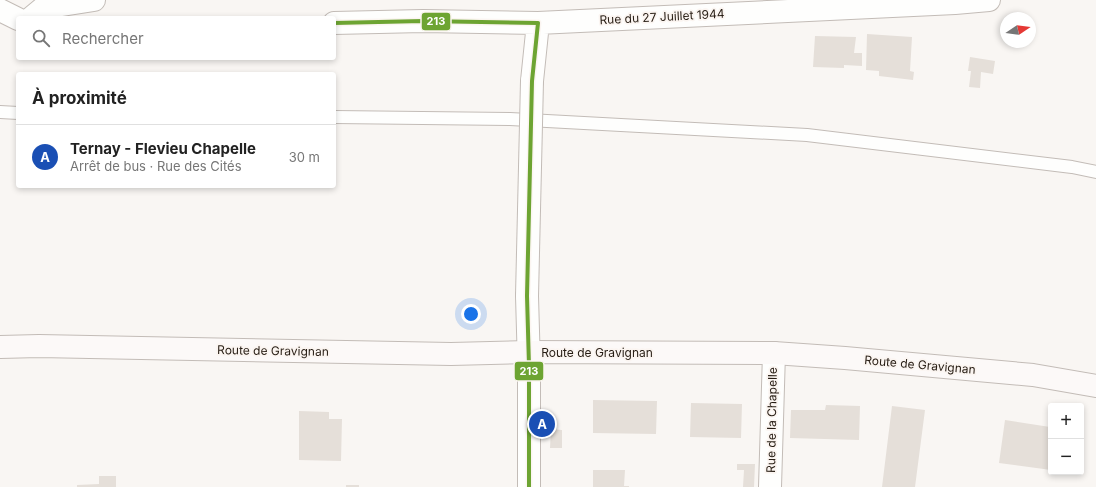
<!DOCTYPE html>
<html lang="fr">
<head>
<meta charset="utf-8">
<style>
  body { margin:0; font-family:Inter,sans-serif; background:#f6f6f6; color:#222 }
  .controls { position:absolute; right:12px; bottom:12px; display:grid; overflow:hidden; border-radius:4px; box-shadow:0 2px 6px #0003 }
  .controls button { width:36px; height:36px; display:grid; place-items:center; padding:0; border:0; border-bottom:1px solid #e0e0e0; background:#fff; color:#222; font:20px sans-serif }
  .compass { position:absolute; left:1000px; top:12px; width:36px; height:36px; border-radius:50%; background:#fff; box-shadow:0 2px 6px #0003; rotate:77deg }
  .you { position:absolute; left:471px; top:314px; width:14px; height:14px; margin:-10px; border:3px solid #fff; border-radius:50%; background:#1a73e8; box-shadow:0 0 0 6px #1a73e833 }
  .badge { display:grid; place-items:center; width:26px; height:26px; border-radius:50%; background:#706861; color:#fff; font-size:13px; font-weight:700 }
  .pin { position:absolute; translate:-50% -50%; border:2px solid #fff; box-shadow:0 1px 4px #0006 }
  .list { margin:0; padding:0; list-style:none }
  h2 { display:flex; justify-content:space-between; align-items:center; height:52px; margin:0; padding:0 16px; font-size:17px }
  h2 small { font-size:13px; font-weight:400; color:#767676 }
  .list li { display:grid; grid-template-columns:26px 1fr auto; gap:12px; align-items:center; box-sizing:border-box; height:64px; padding:0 16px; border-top:1px solid #e0e0e0 }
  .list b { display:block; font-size:15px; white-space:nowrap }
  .list p { margin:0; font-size:13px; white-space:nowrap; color:#767676 }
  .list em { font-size:13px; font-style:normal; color:#767676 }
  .icon { flex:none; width:22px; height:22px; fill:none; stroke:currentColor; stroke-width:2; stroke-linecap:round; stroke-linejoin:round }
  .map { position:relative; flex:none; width:1096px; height:487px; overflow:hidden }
  .search { position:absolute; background:#fff; box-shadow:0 2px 6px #0003; left:16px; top:16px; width:320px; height:44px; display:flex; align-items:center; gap:10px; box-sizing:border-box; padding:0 14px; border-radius:4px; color:#767676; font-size:15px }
  .panel { position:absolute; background:#fff; box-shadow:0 2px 6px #0003; left:16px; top:72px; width:320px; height:116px; border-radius:4px }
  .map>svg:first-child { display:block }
  .building { fill:#e5dfd9 }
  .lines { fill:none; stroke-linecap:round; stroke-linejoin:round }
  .lane-casing { stroke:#c3bcb7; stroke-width:14 }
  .street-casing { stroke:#c3bcb7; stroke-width:24 }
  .secondary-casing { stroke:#c3bcb7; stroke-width:24 }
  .lane { stroke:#fefefd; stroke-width:12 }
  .street { stroke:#fefefd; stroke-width:22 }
  .secondary { stroke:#fcf9f8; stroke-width:22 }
  .street-bridge-casing { stroke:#c3bcb7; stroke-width:24; stroke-linecap:butt }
  .street-bridge { stroke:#fefefd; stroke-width:22 }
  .bus-1-casing { stroke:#fbf5f1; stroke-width:7 }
  .bus-1 { stroke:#6da432; stroke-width:4 }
  .labels { text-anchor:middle; stroke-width:3.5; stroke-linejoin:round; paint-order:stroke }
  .street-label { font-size:12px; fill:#261c13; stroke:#fbf5f1 }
  .line-badge { stroke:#fbf5f1; stroke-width:1.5 }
  .badge-label { font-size:11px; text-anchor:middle; font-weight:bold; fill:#fff }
</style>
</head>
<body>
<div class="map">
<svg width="1096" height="487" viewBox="0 0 1096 487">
  <rect width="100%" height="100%" fill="#f9f6f3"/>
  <path class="building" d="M 867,34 L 912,37 L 910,71 L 914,72 L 913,80 L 879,76 L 879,71 L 866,70 Z
    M 815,36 L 856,37 L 854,53 L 862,53 L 862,66 L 844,65 L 844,68 L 813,67 Z
    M 970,57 L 995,61 L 993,74 L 981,72 L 980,88 L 969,87 L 971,71 L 968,71 Z
    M 593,400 L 657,401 L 656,434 L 593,433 Z
    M 691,403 L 742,404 L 741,438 L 690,437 Z
    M 826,405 L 860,406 L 859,440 L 790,438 L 791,410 L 825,410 Z
    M 892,406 L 925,410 L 915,487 L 882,487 Z
    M 299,411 L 329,412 L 329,419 L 342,419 L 341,461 L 299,460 Z
    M 1005,420 L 1050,427 L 1050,431 L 1051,431 L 1051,470 L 999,463 Z
    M 551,429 L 562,430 L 562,448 L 550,448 Z
    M 737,464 L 755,464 L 754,487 L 743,487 L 744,470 L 737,470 Z
    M 593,470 L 625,470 L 624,486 L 629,486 L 629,487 L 593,487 Z
    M 99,476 L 116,476 L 116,487 L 77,487 L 77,485 L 99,484 Z
    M 346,485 L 359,485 L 359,487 L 346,487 Z"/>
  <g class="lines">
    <g class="lane-casing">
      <path id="lane" d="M 0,112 L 18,113
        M 334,117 L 510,119 L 807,135 L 1072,167 L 1096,172"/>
    </g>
    <g class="street-casing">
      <path id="street" d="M 0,10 L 18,19
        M 31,18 L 43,8 L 94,0
        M 334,23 L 423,21 L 538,23 L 955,3 L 989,0
        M 532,81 L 538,23
        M 527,296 L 529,366 L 529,487
        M 770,487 L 774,353"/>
    </g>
    <g class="secondary-casing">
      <path id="secondary" d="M 0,347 L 39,346 L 451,354 L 529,352 L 774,353 L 845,358 L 1033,375 L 1096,386"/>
    </g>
    <use href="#lane" class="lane"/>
    <use href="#street" class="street"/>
    <use href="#secondary" class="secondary"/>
    <g class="street-bridge-casing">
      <path id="street-bridge" d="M 527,296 L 532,81"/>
    </g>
    <use href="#street-bridge" class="street-bridge"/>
    <g class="bus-1-casing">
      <path id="bus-1" d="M 334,23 L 423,21 L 538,23
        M 529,487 L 529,366 L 527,296 L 532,81 L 538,23"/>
    </g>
    <use href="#bus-1" class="bus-1"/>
  </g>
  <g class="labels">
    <g class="street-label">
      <text transform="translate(662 17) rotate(-3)" y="4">Rue du 27 Juillet 1944</text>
      <text transform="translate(273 351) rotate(1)" y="4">Route de Gravignan</text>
      <text x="597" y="357">Route de Gravignan</text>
      <text transform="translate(920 365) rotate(5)" y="4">Route de Gravignan</text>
      <text transform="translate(772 420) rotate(-89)" y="4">Rue de la Chapelle</text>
    </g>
  </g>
  <g class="line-badge">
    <rect x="421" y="12" width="30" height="19" rx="4" fill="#6da432"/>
    <rect x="514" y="361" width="30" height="20" rx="4" fill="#6da432"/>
  </g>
  <g class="badge-label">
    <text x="436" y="25">213</text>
    <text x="529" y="375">213</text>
  </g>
</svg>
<div class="controls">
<button>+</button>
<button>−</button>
</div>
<svg class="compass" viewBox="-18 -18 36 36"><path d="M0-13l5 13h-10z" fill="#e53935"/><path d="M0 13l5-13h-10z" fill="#767676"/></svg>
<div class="you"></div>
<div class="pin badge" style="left:542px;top:424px;background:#1a4fb4">A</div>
<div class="search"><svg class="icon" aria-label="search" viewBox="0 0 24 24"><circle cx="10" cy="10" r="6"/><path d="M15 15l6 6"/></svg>Rechercher</div>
<section class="panel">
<h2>À proximité<small></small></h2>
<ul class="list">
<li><span class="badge" style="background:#1a4fb4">A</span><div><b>Ternay - Flevieu Chapelle</b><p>Arrêt de bus · Rue des Cités</p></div><em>30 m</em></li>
</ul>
</section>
</div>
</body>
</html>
